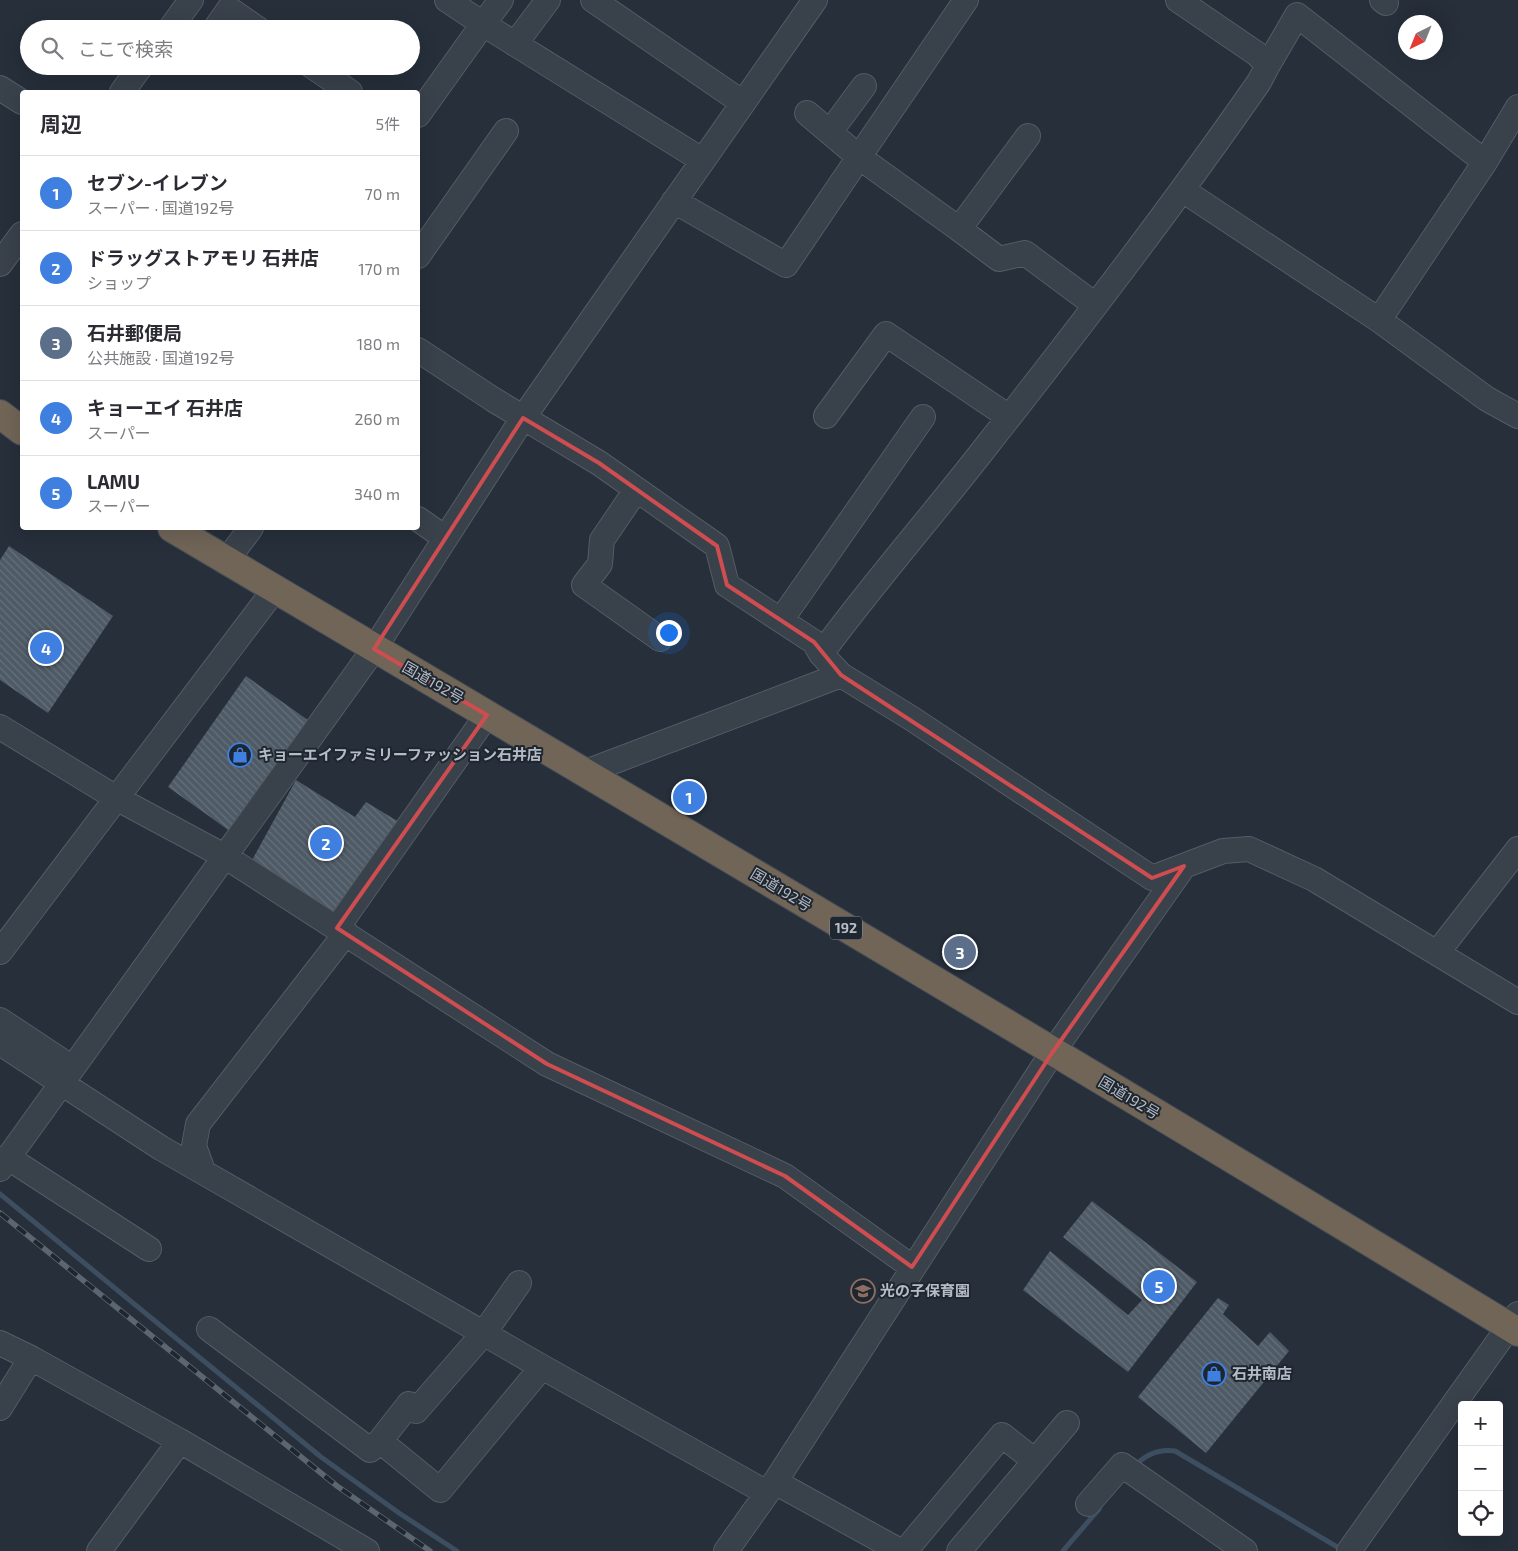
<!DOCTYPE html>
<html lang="ja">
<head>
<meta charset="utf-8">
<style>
  body { margin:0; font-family:"Exo 2","Noto Sans JP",sans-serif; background:#f7f7f7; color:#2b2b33 }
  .controls { position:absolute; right:15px; bottom:15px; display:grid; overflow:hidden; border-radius:5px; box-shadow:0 5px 20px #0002 }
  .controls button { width:45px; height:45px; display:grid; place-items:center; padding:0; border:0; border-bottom:1px solid #e1e1e2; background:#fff; color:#2b2b33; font:25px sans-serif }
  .compass { position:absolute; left:1398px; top:15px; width:45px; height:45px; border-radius:50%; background:#fff; box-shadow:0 5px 20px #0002; rotate:223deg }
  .you { position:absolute; left:668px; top:632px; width:18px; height:18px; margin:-12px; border:4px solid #fff; border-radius:50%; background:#1a73e8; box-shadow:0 0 0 8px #1a73e833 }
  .badge { display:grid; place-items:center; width:32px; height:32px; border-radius:50%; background:#5a6b87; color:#fff; font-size:16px; font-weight:700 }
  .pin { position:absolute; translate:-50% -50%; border:2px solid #fff; box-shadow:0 1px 5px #0006 }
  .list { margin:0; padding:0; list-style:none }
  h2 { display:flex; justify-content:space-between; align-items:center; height:65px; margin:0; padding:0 20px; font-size:21px }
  h2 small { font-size:16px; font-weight:400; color:#7c7c81 }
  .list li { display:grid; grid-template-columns:32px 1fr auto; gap:15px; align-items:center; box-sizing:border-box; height:75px; padding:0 20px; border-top:1px solid #e1e1e2 }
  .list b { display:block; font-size:19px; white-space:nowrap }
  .list p { margin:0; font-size:16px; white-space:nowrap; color:#7c7c81 }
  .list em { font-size:16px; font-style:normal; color:#7c7c81 }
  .icon { flex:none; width:28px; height:28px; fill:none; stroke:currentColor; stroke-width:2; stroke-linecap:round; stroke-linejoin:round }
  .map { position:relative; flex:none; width:1518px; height:1551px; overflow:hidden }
  .search { position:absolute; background:#fff; box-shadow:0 5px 20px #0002; left:20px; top:20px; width:400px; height:55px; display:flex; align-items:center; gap:12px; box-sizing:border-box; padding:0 18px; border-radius:28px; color:#7c7c81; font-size:19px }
  .panel { position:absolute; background:#fff; box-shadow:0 5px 20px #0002; left:20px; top:90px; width:400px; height:440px; border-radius:5px }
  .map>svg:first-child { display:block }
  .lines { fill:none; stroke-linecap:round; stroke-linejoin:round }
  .stream { stroke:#3d4e61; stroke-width:5 }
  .building { fill:url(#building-back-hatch) }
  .minor-casing { stroke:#545c66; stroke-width:26 }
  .highway-casing { stroke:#444c56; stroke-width:30 }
  .minor { stroke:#39414b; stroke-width:24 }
  .highway { stroke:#706557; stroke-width:28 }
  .rail-casing { stroke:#5c6671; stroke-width:5.5 }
  .rail { stroke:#1e2630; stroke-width:4; stroke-dasharray:11; stroke-linecap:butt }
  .marked { fill:none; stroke:#ce4d50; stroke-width:4; stroke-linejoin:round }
  .labels { text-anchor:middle; stroke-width:4; stroke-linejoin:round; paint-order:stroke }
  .shield { fill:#1e2630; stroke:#888f99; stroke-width:1 }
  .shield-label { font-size:14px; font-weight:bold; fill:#b5bcc6 }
  .street-label { font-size:15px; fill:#b5bcc6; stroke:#1e2630 }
  .poi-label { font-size:15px; font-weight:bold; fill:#b5bcc6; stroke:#1e2630; text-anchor:start }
</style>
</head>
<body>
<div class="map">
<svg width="1518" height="1551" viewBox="0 0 1518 1551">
  <defs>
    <pattern id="building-back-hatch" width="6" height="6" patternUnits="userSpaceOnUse" patternTransform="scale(1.25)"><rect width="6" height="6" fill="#4e5a65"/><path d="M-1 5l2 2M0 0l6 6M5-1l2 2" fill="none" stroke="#65707a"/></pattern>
  </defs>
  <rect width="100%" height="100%" fill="#262f3a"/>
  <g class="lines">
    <path class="stream" d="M 0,1194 L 321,1457 L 399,1513 L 457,1551
      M 1135,1466 C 1146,1454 1159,1449 1175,1451 L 1344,1551
      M 1063,1551 L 1099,1509"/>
  </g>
  <path class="building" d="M 9,546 L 113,616 L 48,713 L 0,680 L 0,560 Z
    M 246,676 L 312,723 L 234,834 L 168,787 Z
    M 296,780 L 355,817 L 366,802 L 404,825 L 336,917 L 251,862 Z
    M 1092,1201 L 1197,1282 L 1128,1372 L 1023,1290 L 1050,1251 L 1128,1315 L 1142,1300 L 1063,1237 Z
    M 1218,1298 L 1229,1305 L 1223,1314 L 1258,1346 L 1270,1332 L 1289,1351 L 1206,1453 L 1138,1397 Z"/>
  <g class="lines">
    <g class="minor-casing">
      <path id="minor" d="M 447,0 L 483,24 L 501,0
        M 593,0 L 743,103
        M 1382,0 L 1386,3
        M 170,29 L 191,0
        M 215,29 L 229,9 L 258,29
        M 515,44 L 548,0
        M 1268,65 L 1297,15 L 1485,162
        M 312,66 L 350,92
        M 0,88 L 22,102
        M 122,92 L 141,66
        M 807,113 L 859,157 L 966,0
        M 418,115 L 483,24 L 702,160
        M 830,132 L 864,86
        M 1184,191 L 1379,320 L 1487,399 L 1518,416
        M 674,201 L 786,265 L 859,157 L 959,229 L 1028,136
        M 959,229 L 999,259 L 1025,253 L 1095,305
        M 418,256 L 506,131
        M 0,264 L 22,234
        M 1379,320 L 1485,162 L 1518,107
        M 418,350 L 494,400 L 599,463 L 717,546 L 727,585 L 814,642 L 821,654 L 841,675 L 911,718 L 1152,878 L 1223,851 L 1249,849 L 1314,879 L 1518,1002
        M 826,416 L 886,334 L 1009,417
        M 636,490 L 602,540 L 600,564 L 584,585 L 660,639
        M 418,519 L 445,538
        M 227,560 L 251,528
        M 781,620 L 923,417
        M 821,654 C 874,582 933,515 988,444 C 1081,326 1173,206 1259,82 L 1268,65 L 1257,54 L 1178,0
        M 0,727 L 118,799 L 226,857 L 547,1064 L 785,1176 L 912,1267
        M 586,772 L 841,675
        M 337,928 L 487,715
        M 0,952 L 275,589
        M 1437,953 L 1518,849
        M 0,1020 L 71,1067
        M 0,1043 L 161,1148 L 542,1367 L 767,1493
        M 7,1157 L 149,1249
        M 0,1169 L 374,649 L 523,418 L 815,0
        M 203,1171 L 194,1146 L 198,1124 L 346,933
        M 209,1329 L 370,1450 L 380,1441 L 440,1490 L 542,1367
        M 0,1343 L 31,1358 L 0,1408
        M 31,1358 L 180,1441
        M 380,1441 L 409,1404 L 416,1411 L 484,1333 L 519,1283
        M 775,1482 L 900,1551
        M 1088,1504 L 1122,1465 L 1245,1551
        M 99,1551 L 180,1441 L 367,1551
        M 726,1551 L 775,1482 L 1052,1053 L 1184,866
        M 905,1551 L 1002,1435 L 1035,1461
        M 959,1551 L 1067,1423
        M 1349,1551 L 1518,1314"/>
    </g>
    <g class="highway-casing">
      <path id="highway" d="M 0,414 L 22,431
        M 172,528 C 621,794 1072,1060 1518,1332"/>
    </g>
    <use href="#minor" class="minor"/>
    <use href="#highway" class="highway"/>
    <g class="rail-casing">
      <path id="rail" d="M 0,1213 L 337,1486 L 430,1551"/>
    </g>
    <use href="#rail" class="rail"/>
  </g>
  <path class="marked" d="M 523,418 L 599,463 L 717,546 L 727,585 L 814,642 L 841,675 L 1152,878 L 1184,866 L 1052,1053 L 912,1267 L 785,1176 L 547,1064 L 337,928 L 487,715 L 374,649 Z"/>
  <defs>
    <g id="shop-ring" transform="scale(1.25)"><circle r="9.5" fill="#1e2630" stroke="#3f7fe0" stroke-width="1.5"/><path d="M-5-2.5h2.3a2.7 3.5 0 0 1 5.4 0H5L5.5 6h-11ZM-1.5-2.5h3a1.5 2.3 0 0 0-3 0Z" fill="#3f7fe0"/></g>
    <g id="school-ring" transform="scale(1.25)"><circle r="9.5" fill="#1e2630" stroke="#8d6e63" stroke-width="1.5"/><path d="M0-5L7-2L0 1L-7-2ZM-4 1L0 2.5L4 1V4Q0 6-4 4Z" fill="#8d6e63"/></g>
  </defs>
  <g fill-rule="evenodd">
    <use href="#shop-ring" x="240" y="755"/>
    <use href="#school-ring" x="863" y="1291"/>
    <use href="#shop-ring" x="1214" y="1374"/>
  </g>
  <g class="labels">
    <rect class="shield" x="830" y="916.5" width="32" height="23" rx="4"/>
    <g class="shield-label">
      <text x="846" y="933">192</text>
    </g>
    <g class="street-label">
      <text transform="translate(433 683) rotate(30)" y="5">国道192号</text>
      <text transform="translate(781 890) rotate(31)" y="5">国道192号</text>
      <text transform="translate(1129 1098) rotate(31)" y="5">国道192号</text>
    </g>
    <g class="poi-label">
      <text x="258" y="760">キョーエイファミリーファッション石井店</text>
      <text x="880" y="1296">光の子保育園</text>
      <text x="1232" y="1379">石井南店</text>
    </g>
  </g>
</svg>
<div class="controls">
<button>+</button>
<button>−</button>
<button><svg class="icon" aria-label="locate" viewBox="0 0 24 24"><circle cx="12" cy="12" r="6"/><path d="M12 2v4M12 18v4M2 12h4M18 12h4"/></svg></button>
</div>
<svg class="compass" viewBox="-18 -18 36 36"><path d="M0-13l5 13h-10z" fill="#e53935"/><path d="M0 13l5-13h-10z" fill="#7c7c81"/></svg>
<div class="you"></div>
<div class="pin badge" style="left:689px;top:797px;background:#3f7fe0">1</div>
<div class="pin badge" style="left:326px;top:843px;background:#3f7fe0">2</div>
<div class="pin badge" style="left:960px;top:952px;background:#5c6f8a">3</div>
<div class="pin badge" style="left:46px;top:648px;background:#3f7fe0">4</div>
<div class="pin badge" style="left:1159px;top:1286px;background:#3f7fe0">5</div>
<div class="search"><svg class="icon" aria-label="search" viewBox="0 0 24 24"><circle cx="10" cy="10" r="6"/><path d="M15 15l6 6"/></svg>ここで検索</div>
<section class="panel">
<h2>周辺<small>5件</small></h2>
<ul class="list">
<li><span class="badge" style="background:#3f7fe0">1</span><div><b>セブン-イレブン</b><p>スーパー · 国道192号</p></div><em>70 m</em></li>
<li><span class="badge" style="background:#3f7fe0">2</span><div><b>ドラッグストアモリ 石井店</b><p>ショップ</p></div><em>170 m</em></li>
<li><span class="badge" style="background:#5c6f8a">3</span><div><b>石井郵便局</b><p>公共施設 · 国道192号</p></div><em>180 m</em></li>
<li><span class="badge" style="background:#3f7fe0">4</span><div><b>キョーエイ 石井店</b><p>スーパー</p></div><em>260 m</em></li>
<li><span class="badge" style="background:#3f7fe0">5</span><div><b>LAMU</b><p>スーパー</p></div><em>340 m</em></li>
</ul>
</section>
</div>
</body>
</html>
